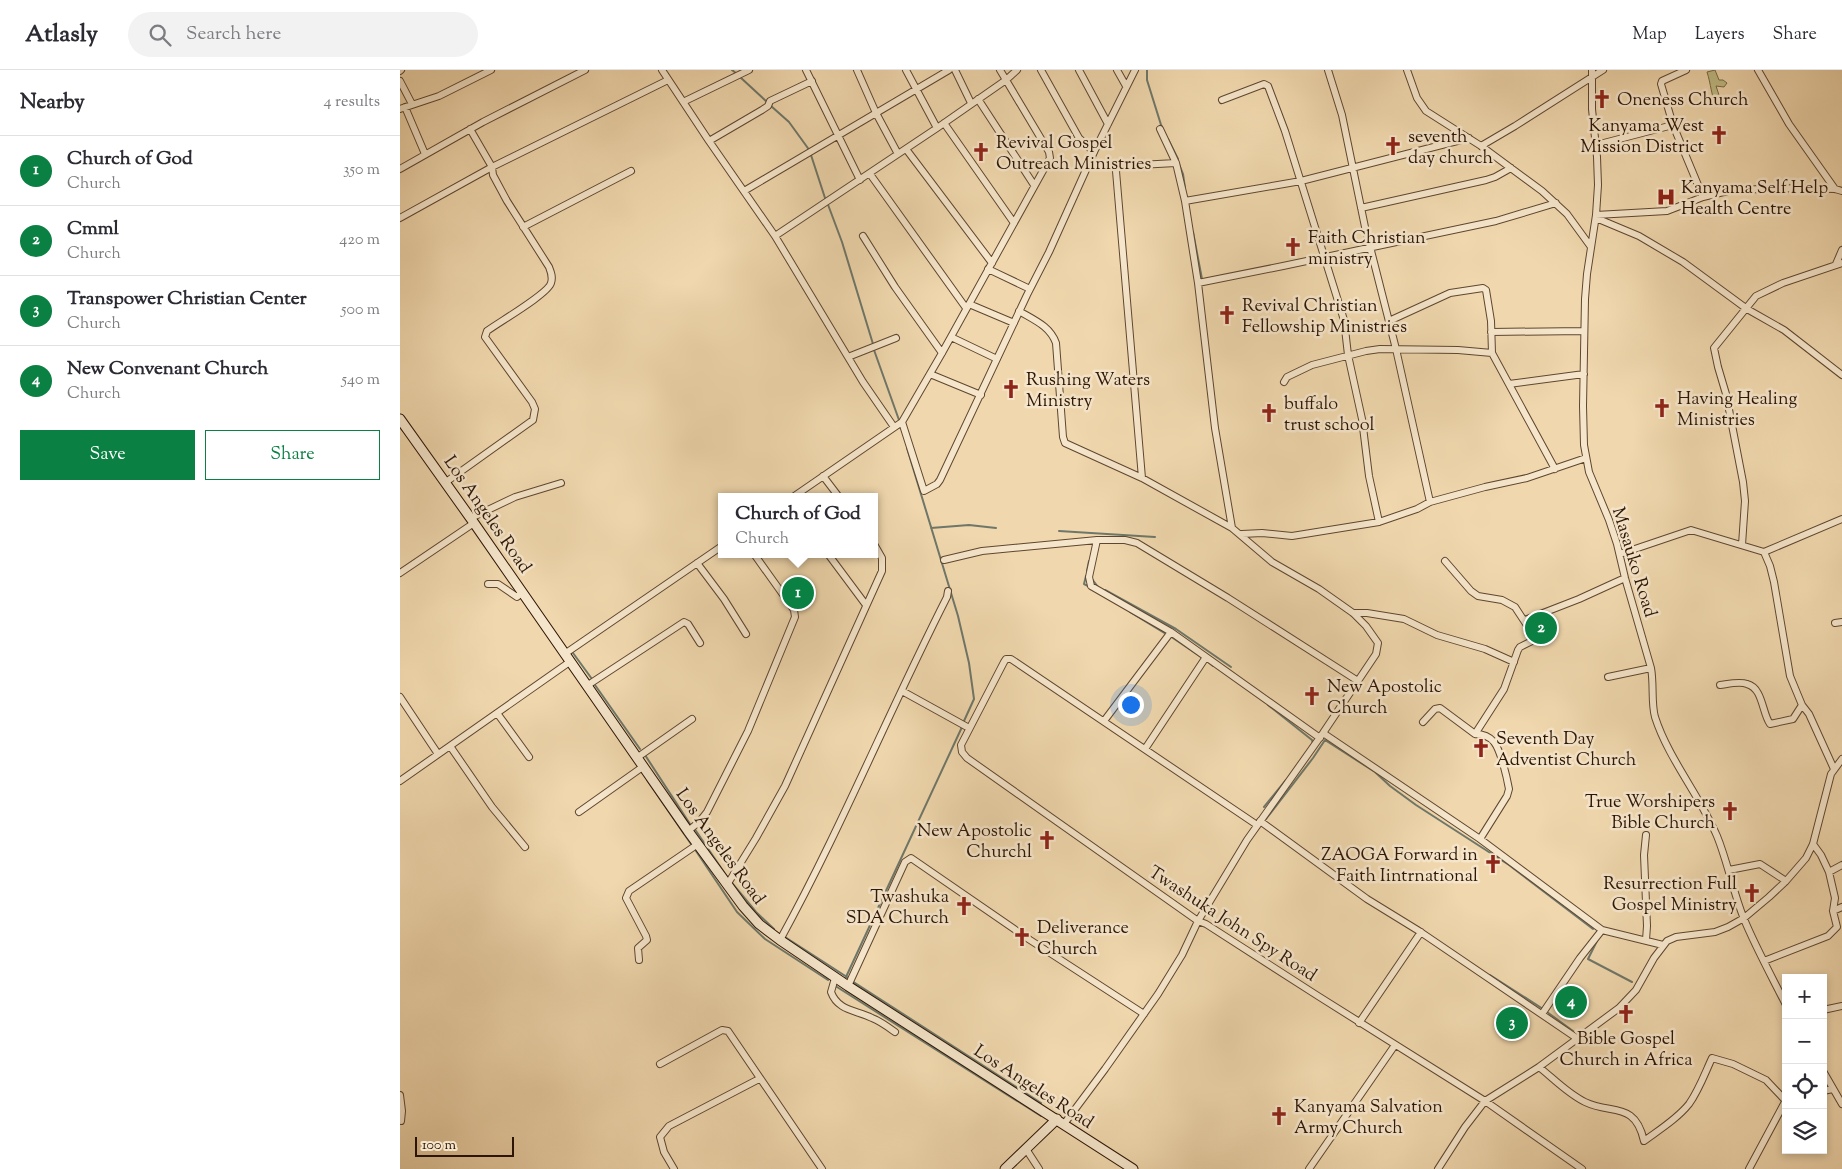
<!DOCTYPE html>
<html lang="en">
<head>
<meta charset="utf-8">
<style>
  body { margin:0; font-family:"Sorts Mill Goudy",serif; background:#f2f2f3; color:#2b2b33 }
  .controls { position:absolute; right:15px; bottom:15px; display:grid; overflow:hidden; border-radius:0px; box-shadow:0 2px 8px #0003 }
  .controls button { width:45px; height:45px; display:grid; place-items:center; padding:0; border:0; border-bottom:1px solid #e1e1e2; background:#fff; color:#2b2b33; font:25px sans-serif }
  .scale { position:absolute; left:15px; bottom:12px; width:99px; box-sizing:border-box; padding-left:5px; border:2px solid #2d1506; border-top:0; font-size:14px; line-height:18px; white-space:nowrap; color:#2d1506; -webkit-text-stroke:4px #f5e5ca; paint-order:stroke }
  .you { position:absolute; left:730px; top:634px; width:18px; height:18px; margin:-12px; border:4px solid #fff; border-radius:50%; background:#1a73e8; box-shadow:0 0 0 8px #1a73e833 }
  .badge { display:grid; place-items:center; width:32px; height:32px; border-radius:50%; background:#0b8043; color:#fff; font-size:16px; font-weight:700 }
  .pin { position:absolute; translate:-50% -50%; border:2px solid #fff; box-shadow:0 1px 5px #0006 }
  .popup { position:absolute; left:318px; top:423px; width:160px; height:65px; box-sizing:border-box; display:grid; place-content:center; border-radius:0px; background:#fff; filter:drop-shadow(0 1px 4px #0005); font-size:16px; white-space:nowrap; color:#7c7c81 }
  .popup b { font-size:19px; color:#2b2b33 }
  .popup::after { content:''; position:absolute; left:50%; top:100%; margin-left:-10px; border:10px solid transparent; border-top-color:#fff }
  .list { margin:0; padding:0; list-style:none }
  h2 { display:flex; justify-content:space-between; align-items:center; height:65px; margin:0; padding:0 20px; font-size:21px }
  h2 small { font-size:16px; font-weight:400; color:#7c7c81 }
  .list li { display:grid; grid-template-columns:32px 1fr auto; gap:15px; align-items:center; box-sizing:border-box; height:70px; padding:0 20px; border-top:1px solid #e1e1e2 }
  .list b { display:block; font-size:19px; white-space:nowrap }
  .list p { margin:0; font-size:16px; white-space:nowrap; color:#7c7c81 }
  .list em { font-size:16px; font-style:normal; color:#7c7c81 }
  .actions { display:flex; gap:10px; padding:15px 20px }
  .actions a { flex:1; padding:11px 0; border:1px solid #0b8043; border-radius:0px; text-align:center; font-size:18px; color:#0b8043 }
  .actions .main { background:#0b8043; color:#fff }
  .icon { flex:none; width:28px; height:28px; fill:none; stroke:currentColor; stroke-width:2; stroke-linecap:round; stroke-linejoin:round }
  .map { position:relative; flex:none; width:1442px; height:1099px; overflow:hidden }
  header { display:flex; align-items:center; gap:30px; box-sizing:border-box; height:70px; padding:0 25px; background:#fff; border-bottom:1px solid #e1e1e2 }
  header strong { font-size:24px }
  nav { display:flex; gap:28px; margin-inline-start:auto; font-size:18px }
  .search { width:350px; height:45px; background:#f2f2f3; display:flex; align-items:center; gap:12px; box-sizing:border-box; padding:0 18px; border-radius:28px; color:#7c7c81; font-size:19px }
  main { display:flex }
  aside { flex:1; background:#fff }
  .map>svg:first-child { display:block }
  .green { fill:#c0bc85; stroke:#766846 }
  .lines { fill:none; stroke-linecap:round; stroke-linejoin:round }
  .stream { stroke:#6e776a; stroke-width:2 }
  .street-casing { stroke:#5e4630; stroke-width:8 }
  .secondary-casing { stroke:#2d1506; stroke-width:11 }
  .street { stroke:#f5e5ca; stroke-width:6 }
  .secondary { stroke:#f5e5ca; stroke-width:9 }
  .labels { text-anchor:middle; stroke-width:5; stroke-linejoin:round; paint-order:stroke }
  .poi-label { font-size:18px; fill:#2d1506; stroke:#f5e5ca; text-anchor:start }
  .street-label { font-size:18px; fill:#2d1506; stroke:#f5e5ca }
</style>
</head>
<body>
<header>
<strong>Atlasly</strong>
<div class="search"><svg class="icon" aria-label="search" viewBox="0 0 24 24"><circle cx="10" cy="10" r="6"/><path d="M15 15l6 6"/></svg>Search here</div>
<nav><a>Map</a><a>Layers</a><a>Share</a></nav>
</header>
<main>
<aside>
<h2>Nearby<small>4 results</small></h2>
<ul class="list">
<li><span class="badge">1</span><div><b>Church of God</b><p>Church</p></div><em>350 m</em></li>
<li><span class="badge">2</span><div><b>Cmml</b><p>Church</p></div><em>420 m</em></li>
<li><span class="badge">3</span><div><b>Transpower Christian Center</b><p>Church</p></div><em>500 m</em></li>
<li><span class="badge">4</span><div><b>New Convenant Church</b><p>Church</p></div><em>540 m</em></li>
</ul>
<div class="actions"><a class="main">Save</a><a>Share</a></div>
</aside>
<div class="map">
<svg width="1442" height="1099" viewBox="0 0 1442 1099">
  <rect width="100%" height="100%" fill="#f0d7ad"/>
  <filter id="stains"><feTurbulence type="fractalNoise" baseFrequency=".004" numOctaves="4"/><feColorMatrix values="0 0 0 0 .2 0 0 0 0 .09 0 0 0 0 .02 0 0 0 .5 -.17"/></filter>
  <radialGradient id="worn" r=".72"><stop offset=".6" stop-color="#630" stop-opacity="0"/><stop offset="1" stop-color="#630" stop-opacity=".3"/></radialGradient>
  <path class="green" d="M 1315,0 L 1319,10 L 1323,10 L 1327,13 L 1324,17 L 1316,16 L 1320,28 L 1318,30 L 1320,35 L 1317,37 C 1311,26 1311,14 1307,2 Z"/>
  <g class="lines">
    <path class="stream" d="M 332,0 L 337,4
      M 747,0 L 747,10 L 762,58
      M 340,7 L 367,32
      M 371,36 L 389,52 L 410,81
      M 768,69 L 778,89
      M 411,85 L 425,128
      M 779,94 L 783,104 L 785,118
      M 427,132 L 442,172 L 473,274
      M 793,162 L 802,209
      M 474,280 L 499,350
      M 0,357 L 3,361
      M 507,378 L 558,546 L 569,593 L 574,629 L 564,651
      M 531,458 L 569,455 L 596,458
      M 659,461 L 755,467
      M 687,501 L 689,491
      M 686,506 L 684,514 L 690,517
      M 692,509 L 698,517
      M 705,520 L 776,559 L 831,597
      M 730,542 L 766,564
      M 770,566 L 801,587
      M 173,583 L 192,609
      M 808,592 L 813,596
      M 195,615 L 240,679
      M 868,635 L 912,670 L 913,674
      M 245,685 L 290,754
      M 247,710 L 291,774
      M 864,737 L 886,710
      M 866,749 L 913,688 L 925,670 L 975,702 L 990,716 L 1016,735 L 1109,795 L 1193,859
      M 294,758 L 328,808
      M 296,781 L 337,842 L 365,869 L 428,910
      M 332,813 L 356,842 L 374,859
      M 385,867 L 450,909
      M 1197,871 L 1188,889 L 1232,912
      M 1090,905 L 1143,939
      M 446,907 L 562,657
      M 452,911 L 641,1033
      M 437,917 L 641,1046
      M 1147,942 L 1173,961"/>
    <g class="street-casing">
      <path id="street" d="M 262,0 L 309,71 L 375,166 L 463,312 L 494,357
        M 406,0 L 460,110
        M 457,0 L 476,43 L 498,84
        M 506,0 L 537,58
        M 555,0 L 571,33
        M 641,0 L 679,68 L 694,82
        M 679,0 L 708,54
        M 717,0 L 726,16
        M 928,0 L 942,45 L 965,157 L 996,279 L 1030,432
        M 1007,0 L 1017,28 L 1026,41 L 1081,76 L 1142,121 L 1167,144 L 1191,177
        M 1192,0 L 1192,39 L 1197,87 L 1198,115 L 1196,145 L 1187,204 L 1185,229 L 1183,336 L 1184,375 L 1189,402 L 1209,450 L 1217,474 L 1225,508 L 1251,598 C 1254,614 1251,633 1255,647 C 1268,688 1300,726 1317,766 C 1328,793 1333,822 1344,849 C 1356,878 1372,907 1386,935
        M 1358,0 L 1389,54 L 1435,119
        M 0,1 L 1,0
        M 0,11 L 12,34
        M 578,29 L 634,115
        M 822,30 L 864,14 L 868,16 L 885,61 L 944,250 L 948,285 L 962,349 L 969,406 L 979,452
        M 283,32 L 349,0
        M 5,37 L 25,84
        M 0,39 L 39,26 L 91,0
        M 544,53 L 614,153
        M 1273,55 L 1261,14 L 1262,11 L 1286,0
        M 309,71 L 362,40 L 368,36 L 370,31 L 412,11
        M 1196,75 L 1273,55 L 1303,127
        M 1081,76 L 1115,56 L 1203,0
        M 506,79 L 592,193
        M 0,99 L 83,52 L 185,0
        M 470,104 L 566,238
        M 344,121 L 549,0
        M 785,131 L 901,111 L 1069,68
        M 961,138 L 1086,110 L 1095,107 L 1111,98
        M 1196,145 L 1267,141 L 1303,127 L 1332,120 L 1400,118 L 1435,119 L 1442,121
        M 0,148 L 92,97 L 268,10
        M 1196,148 L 1239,166 L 1283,192 L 1347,239 L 1384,260 L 1442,305
        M 123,157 L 231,101
        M 375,166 L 537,58 L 606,10 L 617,0
        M 463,166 L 495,217 L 542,283
        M 1436,194 L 1442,180
        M 588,199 L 630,219
        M 798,213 L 883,196 L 1096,151 L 1156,133
        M 569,234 L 614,253
        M 619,241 C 634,250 650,256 656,273 L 663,367 L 665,373 L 742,408 L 832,458
        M 989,251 L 1050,223 L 1083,218 L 1086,220 L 1091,251 L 1092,283 L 1155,399
        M 1091,262 L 1184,261
        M 551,267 L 597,289
        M 448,287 L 496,268
        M 530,304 L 581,325
        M 884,312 L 887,307 L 912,295 L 966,281 L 980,279 L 1058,280 L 1092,283
        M 1109,314 L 1184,304
        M 502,352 L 524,421 L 537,414 L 540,410 L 627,225 L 649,182 L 694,82 L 735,0
        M 423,406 L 439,427
        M 742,408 L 716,101 L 718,97 L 720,96 L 776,93
        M 46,412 L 133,350 L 135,339 L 132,332 L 85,267 L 87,261 C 99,252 148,224 151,213 C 153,207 151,202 149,197 L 107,131 L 93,105 L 92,97 L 70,59
        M 393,427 L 502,352 L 542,283 L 650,88 L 649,82 L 600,0
        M 71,448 L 115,427 L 161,413
        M 842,464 L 862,463 L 892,466 L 979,452 L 1017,439 L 1030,432 L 1085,417 L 1127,408 L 1186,388
        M 1342,475 L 1345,431 L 1343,412 L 1326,324 L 1318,297 L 1314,278 L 1356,226 L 1383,213 L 1442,193
        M 1364,482 L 1370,496 L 1374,512 L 1390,606 L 1402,635 L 1409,644 L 1434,699
        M 428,484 L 466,535
        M 1220,484 L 1291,460 L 1364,482 L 1442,449
        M 544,490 L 582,481 L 697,470
        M 1045,491 L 1071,521 L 1078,526 L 1102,530 L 1115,537 L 1136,569 L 1120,577 L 1118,580 L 1104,619 L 1075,664
        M 297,493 L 324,529 L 346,564
        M 0,503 L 74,453
        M 88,514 L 98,514 L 117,527 L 123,522
        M 953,543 L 967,543 L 1004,549 L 1037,565 L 1085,579 L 1114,592
        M 1125,550 L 1179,529 L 1225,508
        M 1435,553 L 1442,552
        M 166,583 L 322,476
        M 1208,607 L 1251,598
        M 188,615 L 284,552 L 288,554 L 300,573
        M 1320,615 C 1328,614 1340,611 1347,614 C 1363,618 1362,643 1370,654 L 1393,649 L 1402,635
        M 502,621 L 569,658
        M 0,627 L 38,684
        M 97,643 L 129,687
        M 704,651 L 771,562
        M 1023,652 L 1035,639 L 1040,638 L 1075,664 C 1083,664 1089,666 1094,672 C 1101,681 1107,708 1109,719 L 1107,726 L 1080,769
        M 923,663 L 1080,769 L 1202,860 L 1263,875
        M 920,668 L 771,562 L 691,516 L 689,507 L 697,470 L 725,470 L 737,473 L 828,528 L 958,611
        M 50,676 L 92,737 L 125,777
        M 745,679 L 806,587
        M 238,687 L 292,649
        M 0,711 L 171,591
        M 179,742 L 244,696
        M 860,751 L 967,829 L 1019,861 L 1178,969
        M 857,755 L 611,589 L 606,589 L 604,592 L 561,675 L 562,682 L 567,688 L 798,851 L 806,854 L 918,926 L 1085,1031 L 1182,1099
        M 288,761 L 299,752 L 307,742 L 348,661 L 395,547 L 394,540 L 354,484
        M 1246,765 L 1244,785 L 1247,856 L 1246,870
        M 1329,800 L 1360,794 L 1386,811
        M 1429,802 L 1442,795
        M 327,815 L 356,768 L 385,716 L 482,501 L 482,488 L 474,474
        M 1433,841 L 1442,837
        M 380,870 C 441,759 489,641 547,527 L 548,521
        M 239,890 L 238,878 L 247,870 L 246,866 L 226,828 L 229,821 L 298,774
        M 1364,891 L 1428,866 L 1437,857 L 1433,841 L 1435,828 L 1429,802 L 1421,785 L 1413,774
        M 435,908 L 431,922 C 438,941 456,940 472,948 C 480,951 488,957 495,962
        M 448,916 L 505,792 L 511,788 L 630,870 L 744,944
        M 1423,940 L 1442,936
        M 1142,944 L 1180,888 L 1202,860
        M 959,953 L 1021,862
        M 260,994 L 322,960 L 328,961 L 422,1099
        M 1139,997 C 1154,1009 1168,1024 1185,1032 C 1212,1045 1235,1031 1244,1071 C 1259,1060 1277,1049 1289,1034 C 1299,1020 1305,1003 1312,988 L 1333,994 L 1366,1010 L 1385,1030
        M 1423,1001 L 1442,1034
        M 1423,1021 L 1433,1019
        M 0,1025 L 2,1041 L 1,1051
        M 664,1054 L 705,999 L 758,924 L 782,885 L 798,851 L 847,770 L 923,663 L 976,584 L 978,573 L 966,556 L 953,543 L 919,519 L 872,492 L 832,458 L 815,358 L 798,213 L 785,131 L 776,93 L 760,59
        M 626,1079 L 639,1099
        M 274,1099 L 264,1082 L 260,1067 L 269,1056 L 359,1009
        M 909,1099 L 995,975
        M 1038,1099 L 1065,1057 L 1085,1031 L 1139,997 L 1219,938 L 1236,920 L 1254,888 L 1267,871 L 1276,867 L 1315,862 L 1328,857 L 1344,848 L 1369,827 L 1386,811 L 1406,788 L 1413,774 L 1431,704 L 1442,689
        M 1349,1099 L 1386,1030"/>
    </g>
    <g class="secondary-casing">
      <path id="secondary" d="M 0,349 L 74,453 L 288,761 L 343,836 L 359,854 L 380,870 L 448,916 L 733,1099
        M 605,1099 L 657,1049"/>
    </g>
    <use href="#street" class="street"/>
    <use href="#secondary" class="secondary"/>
  </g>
  <defs>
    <g id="church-bare" transform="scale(1.5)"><path d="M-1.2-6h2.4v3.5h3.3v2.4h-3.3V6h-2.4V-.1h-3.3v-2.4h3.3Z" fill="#8f2418" stroke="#f5e5ca" stroke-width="2.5" paint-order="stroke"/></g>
    <g id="hospital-bare" transform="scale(1.5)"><path d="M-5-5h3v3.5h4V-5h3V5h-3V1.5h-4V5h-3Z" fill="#8f2418" stroke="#f5e5ca" stroke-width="2.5" paint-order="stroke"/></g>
  </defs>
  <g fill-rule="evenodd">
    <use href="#church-bare" x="1202" y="29"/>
    <use href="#church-bare" x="1319" y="65"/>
    <use href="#church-bare" x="993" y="76"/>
    <use href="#church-bare" x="581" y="82"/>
    <use href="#hospital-bare" x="1266" y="127"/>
    <use href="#church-bare" x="893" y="177"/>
    <use href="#church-bare" x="827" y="245"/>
    <use href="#church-bare" x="611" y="319"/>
    <use href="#church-bare" x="1262" y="338"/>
    <use href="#church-bare" x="869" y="343"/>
    <use href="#church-bare" x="912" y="626"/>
    <use href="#church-bare" x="1081" y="678"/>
    <use href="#church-bare" x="1330" y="741"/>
    <use href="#church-bare" x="647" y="770"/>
    <use href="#church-bare" x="1093" y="794"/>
    <use href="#church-bare" x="1352" y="823"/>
    <use href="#church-bare" x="564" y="836"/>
    <use href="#church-bare" x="622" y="867"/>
    <use href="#church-bare" x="1226" y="944"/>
    <use href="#church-bare" x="879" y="1046"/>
  </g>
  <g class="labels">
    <g class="poi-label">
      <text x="1217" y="35">Oneness Church</text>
      <text x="1304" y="61" text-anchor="end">Kanyama West<tspan x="1304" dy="21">Mission District</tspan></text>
      <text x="1008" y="72">seventh<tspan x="1008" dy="21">day church</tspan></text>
      <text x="596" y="78">Revival Gospel<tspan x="596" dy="21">Outreach Ministries</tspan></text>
      <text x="1281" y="123">Kanyama Self Help<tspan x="1281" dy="21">Health Centre</tspan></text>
      <text x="908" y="173">Faith Christian<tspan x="908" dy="21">ministry</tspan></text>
      <text x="842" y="241">Revival Christian<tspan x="842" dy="21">Fellowship Ministries</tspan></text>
      <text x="626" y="315">Rushing Waters<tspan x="626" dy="21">Ministry</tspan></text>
      <text x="1277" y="334">Having Healing<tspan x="1277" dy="21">Ministries</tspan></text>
      <text x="884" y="339">buffalo<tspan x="884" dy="21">trust school</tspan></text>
      <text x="927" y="622">New Apostolic<tspan x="927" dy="21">Church</tspan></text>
      <text x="1096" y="674">Seventh Day<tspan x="1096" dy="21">Adventist Church</tspan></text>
      <text x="1315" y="737" text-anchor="end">True Worshipers<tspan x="1315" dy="21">Bible Church</tspan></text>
      <text x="632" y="766" text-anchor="end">New Apostolic<tspan x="632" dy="21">Churchl</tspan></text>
      <text x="1078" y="790" text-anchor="end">ZAOGA Forward in<tspan x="1078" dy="21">Faith Iintrnational</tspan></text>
      <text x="1337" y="819" text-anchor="end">Resurrection Full<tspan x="1337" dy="21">Gospel Ministry</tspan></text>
      <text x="549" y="832" text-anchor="end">Twashuka<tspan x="549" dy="21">SDA Church</tspan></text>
      <text x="637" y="863">Deliverance<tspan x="637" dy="21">Church</tspan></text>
      <text x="1226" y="974" text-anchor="middle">Bible Gospel<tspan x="1226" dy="21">Church in Africa</tspan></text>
      <text x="894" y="1042">Kanyama Salvation<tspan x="894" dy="21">Army Church</tspan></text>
    </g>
    <g class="street-label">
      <text transform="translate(88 444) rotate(55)" y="6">Los Angeles Road</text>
      <text transform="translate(1235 492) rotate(73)" y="6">Masauko Road</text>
      <text transform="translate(321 776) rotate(54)" y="6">Los Angeles Road</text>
      <text transform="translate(833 853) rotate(33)" y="6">Twashuka John Spy Road</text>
      <text transform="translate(634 1016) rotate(33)" y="6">Los Angeles Road</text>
    </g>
  </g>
  <rect width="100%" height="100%" filter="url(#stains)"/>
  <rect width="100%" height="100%" fill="url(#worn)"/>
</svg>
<div class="controls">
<button>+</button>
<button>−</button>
<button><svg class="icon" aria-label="locate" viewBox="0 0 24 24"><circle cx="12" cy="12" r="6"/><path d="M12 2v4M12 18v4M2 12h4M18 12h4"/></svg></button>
<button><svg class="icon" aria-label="layers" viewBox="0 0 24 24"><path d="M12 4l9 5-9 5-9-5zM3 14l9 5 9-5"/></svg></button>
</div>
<div class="scale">100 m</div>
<div class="you"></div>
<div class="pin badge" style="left:398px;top:523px">1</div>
<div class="popup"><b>Church of God</b>Church</div>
<div class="pin badge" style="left:1141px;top:558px">2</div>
<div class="pin badge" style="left:1112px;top:953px">3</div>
<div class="pin badge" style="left:1171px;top:932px">4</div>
</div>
</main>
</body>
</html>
